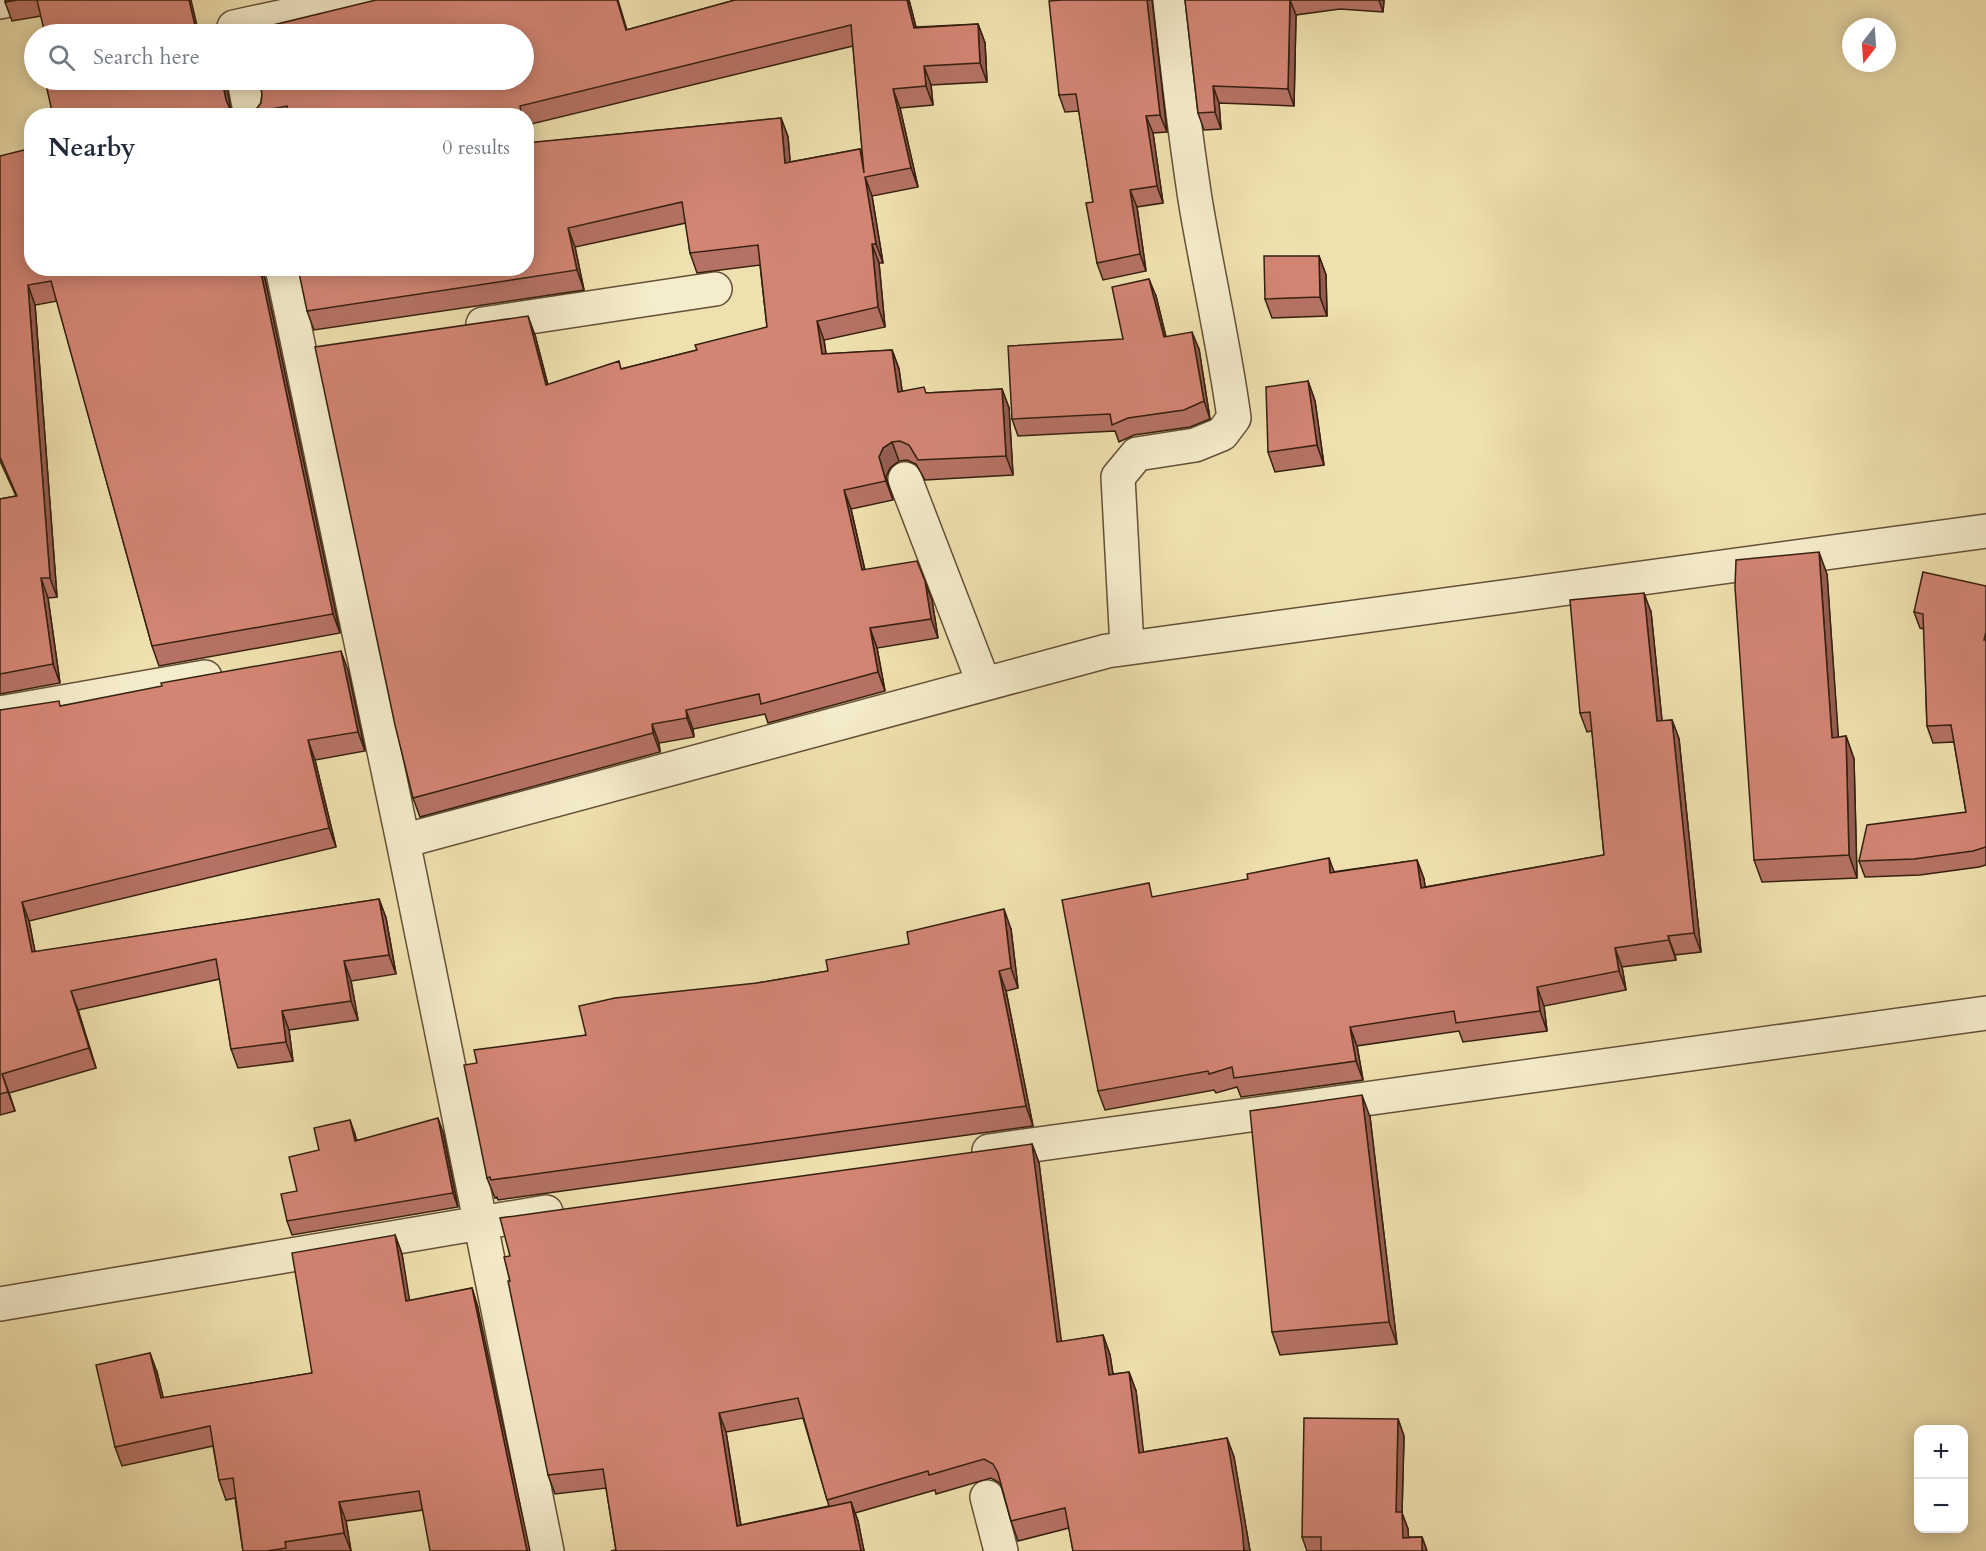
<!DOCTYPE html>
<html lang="en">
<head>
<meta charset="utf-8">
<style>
  body { margin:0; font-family:Cardo,serif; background:#f6f6f7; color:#1f2937 }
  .controls { position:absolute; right:18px; bottom:18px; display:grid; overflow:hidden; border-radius:12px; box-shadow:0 3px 15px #0003 }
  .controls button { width:54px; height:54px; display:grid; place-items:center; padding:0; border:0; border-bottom:2px solid #e0e1e3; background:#fff; color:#1f2937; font:30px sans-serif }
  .compass { position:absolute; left:1842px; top:18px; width:54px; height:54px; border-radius:50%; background:#fff; box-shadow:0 3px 15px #0003; rotate:197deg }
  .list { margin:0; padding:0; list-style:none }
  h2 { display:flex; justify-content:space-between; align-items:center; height:78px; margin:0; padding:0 24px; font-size:26px }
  h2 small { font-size:20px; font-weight:400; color:#747a83 }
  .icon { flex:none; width:33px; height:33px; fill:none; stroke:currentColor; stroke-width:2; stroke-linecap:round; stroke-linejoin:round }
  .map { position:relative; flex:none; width:1986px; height:1551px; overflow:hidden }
  .search { position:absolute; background:#fff; box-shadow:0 3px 15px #0003; left:24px; top:24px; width:510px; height:66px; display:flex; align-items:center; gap:15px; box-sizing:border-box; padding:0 21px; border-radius:33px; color:#747a83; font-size:22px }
  .panel { position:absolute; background:#fff; box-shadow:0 3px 15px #0003; left:24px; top:108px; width:510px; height:168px; border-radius:24px }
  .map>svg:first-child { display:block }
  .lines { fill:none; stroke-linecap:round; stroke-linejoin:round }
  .street-casing { stroke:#645037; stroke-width:36 }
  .street { stroke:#f5eccb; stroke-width:33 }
  .wall { fill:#b57264; stroke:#361f0f; stroke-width:1.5; fill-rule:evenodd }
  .shaded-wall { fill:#945d51; stroke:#361f0f; stroke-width:1.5 }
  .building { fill:#d38574; stroke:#361f0f; stroke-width:1.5 }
</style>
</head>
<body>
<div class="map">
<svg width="1986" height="1551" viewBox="0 0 1986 1551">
  <rect width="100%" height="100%" fill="#efe1af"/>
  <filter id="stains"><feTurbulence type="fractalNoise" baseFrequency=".00333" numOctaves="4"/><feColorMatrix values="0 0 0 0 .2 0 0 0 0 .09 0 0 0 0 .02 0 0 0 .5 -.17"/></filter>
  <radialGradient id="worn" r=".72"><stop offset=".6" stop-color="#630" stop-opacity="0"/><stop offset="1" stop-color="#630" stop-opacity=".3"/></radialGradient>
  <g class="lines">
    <g class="street-casing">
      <path id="street" d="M 0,2 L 8,0
        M 234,27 L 359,0
        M 244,80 L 251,116
        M 282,268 L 403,841 L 547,1551
        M 483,324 L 715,289
        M 905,479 L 984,684
        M 1127,647 L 1118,477 L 1137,454 L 1195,445 L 1222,434 L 1234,418 C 1224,344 1207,272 1195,199 C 1185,133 1177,66 1170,0
        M 0,713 L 205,677
        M 403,841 L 1107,651 L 1986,531
        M 989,1151 L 1986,1013
        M 0,1304 L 546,1212
        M 987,1497 L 1001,1551"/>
    </g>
    <use href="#street" class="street"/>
  </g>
  <path class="wall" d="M 17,0 L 191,0 L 41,16 L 12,21 L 5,2 Z
    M 735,0 L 909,0 L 916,27 L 978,24 L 985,43 L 987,82 L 931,85 L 933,105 L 900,108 L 918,187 L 872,196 L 883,263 L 879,263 L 885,327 L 824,340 L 826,354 L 892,350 L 899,369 L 902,391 L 927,393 L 1002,389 L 1009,408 L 1013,475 L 925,480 L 916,464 L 907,460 L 899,461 L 890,468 L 886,477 L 893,500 L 851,509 L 865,570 L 932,600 L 938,638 L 877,648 L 885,691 L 768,723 L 765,714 L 693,729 L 694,737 L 659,743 L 660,752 L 420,817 L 413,798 L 535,335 L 548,385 L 621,369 L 697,350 L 767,327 L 760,265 L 697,273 L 690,253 L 686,223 L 575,247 L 584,290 L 314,330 L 307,311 L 526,268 L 526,116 L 255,116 L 254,112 L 261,103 L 262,94 L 627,30 ZM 853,46 L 863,158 L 860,149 L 790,162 L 788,137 L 781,118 L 530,143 L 527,125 Z
    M 1062,0 L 1152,0 L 1167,132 L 1153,133 L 1163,203 L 1137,207 L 1146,271 L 1103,280 L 1097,263 L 1093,202 L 1079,111 L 1065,112 L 1059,95 Z
    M 1185,0 L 1384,0 L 1383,12 L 1340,9 L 1296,15 L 1294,106 L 1219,103 L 1221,129 L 1204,130 L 1198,113 Z
    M 0,156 L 32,268 L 261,268 L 265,279 L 340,633 L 159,666 L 152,646 L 57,301 L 35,305 L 57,597 L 48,598 L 60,683 L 0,694 L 0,499 L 16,496 L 0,461 Z
    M 1319,256 L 1326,275 L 1327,316 L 1272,318 L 1265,299 Z
    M 1156,296 L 1166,337 L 1199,349 L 1210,419 L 1190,427 L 1134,435 L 1119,442 L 1115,431 L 1018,436 L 1012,419 L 1123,339 Z
    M 1308,381 L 1315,401 L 1324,465 L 1275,472 L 1268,452 Z
    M 1827,574 L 1838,737 L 1846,736 L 1854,759 L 1857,878 L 1762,882 L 1754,860 Z
    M 1986,586 L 1986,865 L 1979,867 L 1920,875 L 1865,877 L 1859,861 L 1966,812 L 1954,742 L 1933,743 L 1927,726 L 1924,629 L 1920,628 L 1914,612 Z
    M 1651,612 L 1662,721 L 1672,720 L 1679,739 L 1701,952 L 1675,955 L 1676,960 L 1622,967 L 1626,990 L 1544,1006 L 1547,1031 L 1463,1042 L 1459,1031 L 1357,1046 L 1363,1080 L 1241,1097 L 1237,1087 L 1216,1093 L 1214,1090 L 1105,1110 L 1098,1091 L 1154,897 L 1417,860 L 1424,879 L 1425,887 L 1604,855 L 1592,731 L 1587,732 L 1580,713 Z
    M 348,670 L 365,751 L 315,760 L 336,847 L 29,921 L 35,952 L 379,899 L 386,918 L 396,974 L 351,981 L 358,1020 L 289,1030 L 293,1061 L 238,1068 L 231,1049 L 220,979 L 78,1010 L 96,1068 L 9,1093 L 15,1111 L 0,1115 L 0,710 L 61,706 Z
    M 1011,929 L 1018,988 L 1006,991 L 1033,1126 L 498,1200 L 497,1197 L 495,1198 L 487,1178 L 477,1063 L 586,1035 L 757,983 L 828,971 Z
    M 1370,1117 L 1397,1344 L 1280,1355 L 1272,1332 Z
    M 443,1132 L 458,1207 L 292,1235 L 287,1221 L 297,1191 L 319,1150 L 355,1134 L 356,1140 Z
    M 1032,1144 L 1039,1163 L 1061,1342 L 1103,1335 L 1110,1355 L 1113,1374 L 1129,1372 L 1136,1391 L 1143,1452 L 1227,1438 L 1234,1457 L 1250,1551 L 1073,1551 L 1069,1528 L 1018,1541 L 1011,1521 L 1001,1486 L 1000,1483 L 991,1478 L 936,1494 L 935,1490 L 855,1513 L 858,1521 L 864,1551 L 611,1551 L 616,1550 L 606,1488 L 555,1494 L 548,1475 ZM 803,1418 L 829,1506 L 741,1525 L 726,1432 Z
    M 395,1235 L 402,1254 L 409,1301 L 472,1288 L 478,1308 L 423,1510 L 346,1521 L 351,1551 L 243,1551 L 235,1498 L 226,1500 L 219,1480 L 213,1446 L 122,1466 L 115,1447 L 157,1372 L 163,1398 L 312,1373 Z
    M 1398,1419 L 1404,1436 L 1402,1513 L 1408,1529 L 1408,1537 L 1422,1537 L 1427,1551 L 1307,1551 L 1302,1537 Z"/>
  <path class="shaded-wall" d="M 189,0 L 191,0 L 199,34 L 197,34 Z
    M 617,0 L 618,0 L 633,50 L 626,30 Z
    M 907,0 L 909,0 L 921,47 L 914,28 Z
    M 1147,0 L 1152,0 L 1167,132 L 1160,115 Z
    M 1290,0 L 1296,15 L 1294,106 L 1288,89 Z
    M 1379,0 L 1384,0 L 1383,12 Z
    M 978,24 L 985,43 L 987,82 L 980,63 Z
    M 924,66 L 931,85 L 933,105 L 926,86 Z
    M 222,80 L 226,80 L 226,83 L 232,116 L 226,100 Z
    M 1213,86 L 1219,103 L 1221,129 L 1215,112 Z
    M 893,89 L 900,108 L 918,187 L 911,168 Z
    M 1146,116 L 1153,133 L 1163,203 L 1157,186 Z
    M 781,118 L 788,137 L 792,182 L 785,163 Z
    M 526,124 L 527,125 L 533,162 L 526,144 Z
    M 865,177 L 872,196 L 883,263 L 876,244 Z
    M 1130,190 L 1137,207 L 1146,271 L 1140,254 Z
    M 568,228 L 575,247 L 584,290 L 577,270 Z
    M 872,244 L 879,263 L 885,327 L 878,307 Z
    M 1319,256 L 1326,275 L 1327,316 L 1320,297 Z
    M 260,268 L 261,268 L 265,279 L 340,633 L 333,614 Z
    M 1149,279 L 1156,296 L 1170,354 L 1164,337 Z
    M 28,285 L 35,305 L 57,597 L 50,578 Z
    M 528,316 L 535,335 L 553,405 L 546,385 Z
    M 817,321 L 824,340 L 829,374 L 822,354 Z
    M 1192,332 L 1199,349 L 1210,419 L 1204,401 Z
    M 892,350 L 899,369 L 905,411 L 898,392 Z
    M 1308,381 L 1315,401 L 1324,465 L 1317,445 Z
    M 1002,389 L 1009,408 L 1013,475 L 1006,456 Z
    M 892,442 L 899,461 L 890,468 L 886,477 L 893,500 L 886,481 L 879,457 L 883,448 Z
    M 844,490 L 851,509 L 869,589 L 862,570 Z
    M 1819,552 L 1827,574 L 1840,760 L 1832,738 Z
    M 41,578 L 48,598 L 60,683 L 53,664 Z
    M 925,581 L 932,600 L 938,638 L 931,619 Z
    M 1644,593 L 1651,612 L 1664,740 L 1657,721 Z
    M 870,628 L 877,648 L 885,691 L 878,672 Z
    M 341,651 L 348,670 L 365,751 L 358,732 Z
    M 686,710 L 693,729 L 694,737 L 687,718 Z
    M 1672,720 L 1679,739 L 1701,952 L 1694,933 Z
    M 652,724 L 659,743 L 660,752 L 653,733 Z
    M 1846,736 L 1854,759 L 1857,878 L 1849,855 Z
    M 308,740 L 315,760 L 336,847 L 329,828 Z
    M 1329,858 L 1336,877 L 1330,873 Z
    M 1417,860 L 1424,879 L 1428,907 L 1421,888 Z
    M 379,899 L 386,918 L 396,974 L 389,955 Z
    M 22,902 L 29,921 L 39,972 L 32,952 Z
    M 1004,909 L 1011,929 L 1018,988 L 1011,968 Z
    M 1668,936 L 1675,955 L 1676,960 L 1669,940 Z
    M 1615,948 L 1622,967 L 1626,990 L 1619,971 Z
    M 344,961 L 351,981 L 358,1020 L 351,1001 Z
    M 999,971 L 1006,991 L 1033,1126 L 1026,1106 Z
    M 1537,987 L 1544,1006 L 1547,1031 L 1540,1011 Z
    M 71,991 L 78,1010 L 96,1068 L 89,1048 Z
    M 282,1011 L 289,1030 L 293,1061 L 286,1042 Z
    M 1350,1027 L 1357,1046 L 1363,1080 L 1356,1061 Z
    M 2,1074 L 9,1093 L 15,1111 L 8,1092 Z
    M 1362,1095 L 1370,1117 L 1397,1344 L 1389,1322 Z
    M 438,1118 L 443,1132 L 458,1207 L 453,1193 Z
    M 350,1120 L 355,1134 L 360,1155 L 355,1141 Z
    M 1032,1144 L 1039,1163 L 1064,1362 L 1057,1342 Z
    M 395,1235 L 402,1254 L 413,1321 L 406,1301 Z
    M 472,1288 L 478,1308 L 530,1551 L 527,1551 Z
    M 1103,1335 L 1110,1355 L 1116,1394 L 1109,1375 Z
    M 150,1353 L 157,1372 L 168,1417 L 161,1398 Z
    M 1129,1372 L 1136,1391 L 1146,1472 L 1139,1453 Z
    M 719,1413 L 726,1432 L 744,1545 L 737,1526 Z
    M 1398,1419 L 1404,1436 L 1402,1513 L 1408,1529 L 1409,1551 L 1403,1538 L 1396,1512 Z
    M 1227,1438 L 1234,1457 L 1250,1551 L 1244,1551 Z
    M 339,1502 L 346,1521 L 351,1551 L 344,1533 Z
    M 851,1502 L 858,1521 L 864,1551 L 861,1551 Z
    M 1422,1537 L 1427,1551 L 1422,1551 Z"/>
  <path class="building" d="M 5,0 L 17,0 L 5,2 Z
    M 37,0 L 189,0 L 197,34 L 45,34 Z
    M 376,0 L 617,0 L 626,30 L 735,0 L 907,0 L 914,28 L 978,24 L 980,63 L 924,66 L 926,86 L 893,89 L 911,168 L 865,177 L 876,244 L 872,244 L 878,307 L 817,321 L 822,354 L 892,350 L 898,392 L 924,387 L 926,393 L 1002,389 L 1006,456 L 918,460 L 909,445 L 900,441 L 892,442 L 883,448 L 879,457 L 886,481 L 844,490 L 862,570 L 917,561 L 925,581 L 931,619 L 870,628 L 878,672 L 761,704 L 759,694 L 686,710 L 687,718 L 652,724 L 653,733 L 413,798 L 395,725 L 315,347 L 528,316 L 546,385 L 619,361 L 621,369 L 697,350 L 695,345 L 767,327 L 758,245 L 690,253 L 682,202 L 568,228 L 577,270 L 307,311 L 298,268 L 526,268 L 526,143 L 781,118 L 785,163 L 860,149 L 864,173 L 851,25 L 520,106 L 522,116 L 289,116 L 287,106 L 254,112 L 261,103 L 262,94 L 259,80 L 524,80 L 524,34 L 236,34 Z
    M 1062,0 L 1147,0 L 1160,115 L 1146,116 L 1157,186 L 1130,190 L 1140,254 L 1097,263 L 1086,203 L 1093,202 L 1076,94 L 1059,95 L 1049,1 Z
    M 1185,0 L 1290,0 L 1288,89 L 1213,86 L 1215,112 L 1198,113 Z
    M 45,80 L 222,80 L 226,100 L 230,109 L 239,115 L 235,116 L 53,116 Z
    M 32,148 L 32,268 L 260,268 L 333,614 L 152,646 L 51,281 L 28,285 L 50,578 L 41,578 L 53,664 L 0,674 L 0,499 L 17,496 L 0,457 L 0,156 Z
    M 1264,256 L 1319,256 L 1320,297 L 1265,299 Z
    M 1149,279 L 1164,337 L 1192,332 L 1204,401 L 1184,410 L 1128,418 L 1112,425 L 1110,414 L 1012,419 L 1008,346 L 1123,339 L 1112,287 Z
    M 1308,381 L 1317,445 L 1268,452 L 1266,387 Z
    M 1819,552 L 1832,738 L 1846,736 L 1849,855 L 1754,860 L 1735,587 L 1736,560 Z
    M 1923,572 L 1986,586 L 1986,632 L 1984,640 L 1986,640 L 1986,847 L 1973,851 L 1914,859 L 1859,861 L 1867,825 L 1966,812 L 1951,725 L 1927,726 L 1923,614 L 1914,612 Z
    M 1644,593 L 1657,721 L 1672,720 L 1694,933 L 1668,936 L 1669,940 L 1615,948 L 1619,971 L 1537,987 L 1540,1011 L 1456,1023 L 1454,1011 L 1350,1027 L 1356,1061 L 1234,1078 L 1232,1067 L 1209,1074 L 1208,1071 L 1098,1091 L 1062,900 L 1149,883 L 1152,897 L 1248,879 L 1247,874 L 1329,858 L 1330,873 L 1417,860 L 1421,888 L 1604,855 L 1590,712 L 1580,713 L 1570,600 Z
    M 341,651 L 358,732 L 308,740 L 329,828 L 22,902 L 32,952 L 379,899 L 389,955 L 344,961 L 351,1001 L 282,1011 L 286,1042 L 231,1049 L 216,959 L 71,991 L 89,1048 L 2,1074 L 8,1092 L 0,1094 L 0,710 L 59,701 L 60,706 L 162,686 L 161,683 Z
    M 1004,909 L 1011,968 L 999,971 L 1026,1106 L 491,1180 L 490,1177 L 487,1178 L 464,1065 L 477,1063 L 474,1050 L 586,1035 L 579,1006 L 615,998 L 757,983 L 828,971 L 826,960 L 909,944 L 907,932 Z
    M 1362,1095 L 1389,1322 L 1272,1332 L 1250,1111 Z
    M 438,1118 L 453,1193 L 287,1221 L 281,1194 L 297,1191 L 289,1157 L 319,1150 L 314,1128 L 350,1120 L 355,1141 Z
    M 1032,1144 L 1057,1342 L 1103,1335 L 1109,1375 L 1129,1372 L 1139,1453 L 1227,1438 L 1242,1527 L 1244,1551 L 1073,1551 L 1065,1508 L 1011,1521 L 998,1473 L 993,1464 L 984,1459 L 929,1475 L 928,1471 L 827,1500 L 798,1398 L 719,1413 L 737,1526 L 851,1502 L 861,1551 L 611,1551 L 616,1550 L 603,1469 L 548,1475 L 508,1281 L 510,1281 L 504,1257 L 510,1256 L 500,1218 Z
    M 395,1235 L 406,1301 L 472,1288 L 527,1551 L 430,1551 L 419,1491 L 339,1502 L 344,1533 L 285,1542 L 286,1548 L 267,1551 L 243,1551 L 233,1478 L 219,1480 L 210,1426 L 115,1447 L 96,1365 L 150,1353 L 161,1398 L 312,1373 L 292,1253 Z
    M 1304,1418 L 1398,1419 L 1396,1512 L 1402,1512 L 1403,1538 L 1422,1537 L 1422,1551 L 1321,1551 L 1321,1537 L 1302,1537 Z"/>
  <rect width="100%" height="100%" filter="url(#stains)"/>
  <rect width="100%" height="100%" fill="url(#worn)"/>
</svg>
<div class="controls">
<button>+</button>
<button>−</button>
</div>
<svg class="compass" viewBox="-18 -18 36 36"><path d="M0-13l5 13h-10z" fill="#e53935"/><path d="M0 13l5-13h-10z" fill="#747a83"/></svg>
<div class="search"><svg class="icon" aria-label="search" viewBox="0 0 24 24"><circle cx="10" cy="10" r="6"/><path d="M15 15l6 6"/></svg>Search here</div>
<section class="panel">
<h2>Nearby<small>0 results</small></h2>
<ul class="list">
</ul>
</section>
</div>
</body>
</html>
